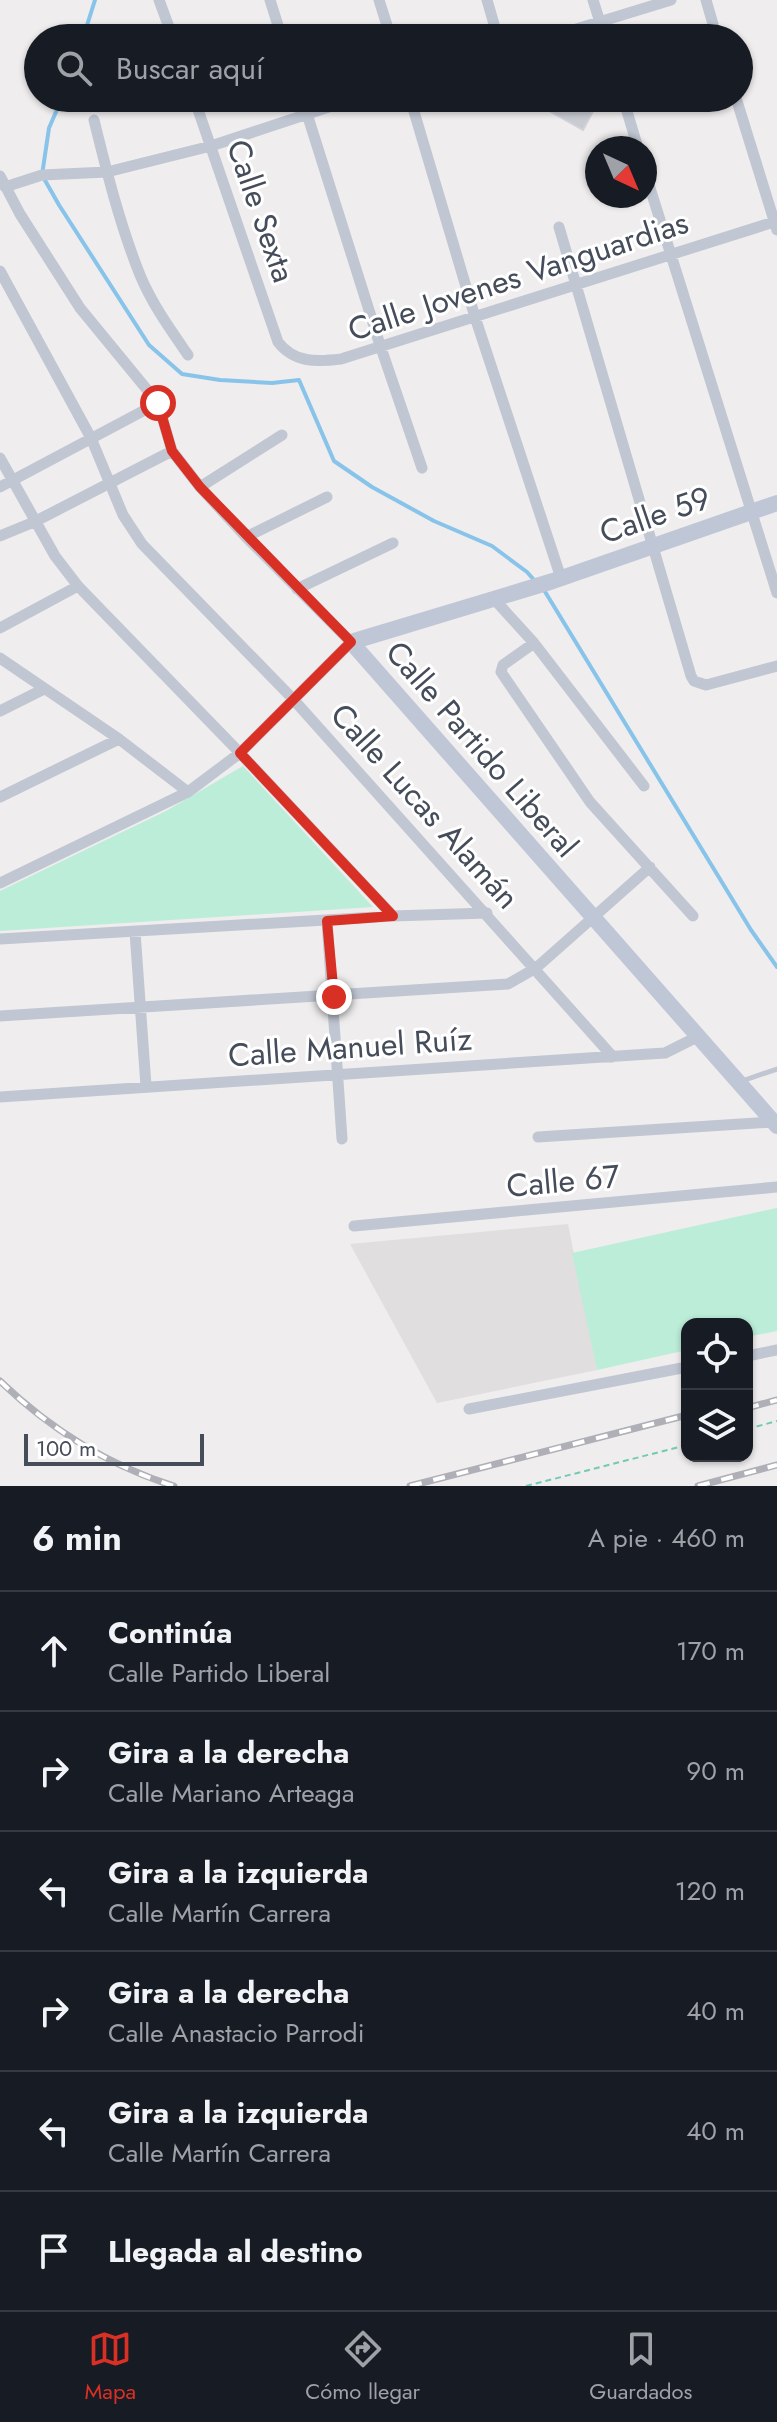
<!DOCTYPE html>
<html lang="es">
<head>
<meta charset="utf-8">
<style>
  body { margin:0; font-family:Jost,sans-serif; background:#20242c; color:#f1f3f6 }
  .controls { position:absolute; right:24px; bottom:24px; display:grid; overflow:hidden; border-radius:16px; box-shadow:0 2px 6px #0004 }
  .controls button { width:72px; height:72px; display:grid; place-items:center; padding:0; border:0; border-bottom:2px solid #363941; background:#171b24; color:#f1f3f6; font:40px sans-serif }
  .compass { position:absolute; left:585px; top:136px; width:72px; height:72px; border-radius:50%; background:#171b24; box-shadow:0 2px 6px #0004; rotate:136deg }
  .scale { position:absolute; left:24px; bottom:20px; width:180px; box-sizing:border-box; padding-left:8px; border:4px solid #454c5a; border-top:0; font-size:22px; line-height:28px; white-space:nowrap; color:#454c5a; -webkit-text-stroke:6px #fff; paint-order:stroke }
  .stop { position:absolute; width:24px; height:24px; margin:-18px; border:6px solid #d93025; border-radius:50%; background:#fff }
  .stop.end { background:#d93025; border-color:#fff; box-shadow:0 2px 8px #0008 }
  .list { margin:0; padding:0; list-style:none }
  h2 { display:flex; justify-content:space-between; align-items:center; height:104px; margin:0; padding:0 32px; font-size:34px }
  h2 small { font-size:26px; font-weight:400; color:#9ea1a6 }
  .list li { display:grid; grid-template-columns:52px 1fr auto; gap:24px; align-items:center; box-sizing:border-box; height:120px; padding:0 32px; border-top:2px solid #363941 }
  .list b { display:block; font-size:30px; white-space:nowrap }
  .list p { margin:0; font-size:26px; white-space:nowrap; color:#9ea1a6 }
  .list em { font-size:26px; font-style:normal; color:#9ea1a6 }
  .icon { flex:none; width:44px; height:44px; fill:none; stroke:currentColor; stroke-width:2; stroke-linecap:round; stroke-linejoin:round }
  .map { position:relative; flex:none; width:777px; height:1486px; overflow:hidden }
  .search { position:absolute; background:#171b24; box-shadow:0 2px 6px #0004; left:24px; right:24px; top:24px; height:88px; display:flex; align-items:center; gap:20px; box-sizing:border-box; padding:0 28px; border-radius:44px; color:#9ea1a6; font-size:30px }
  .sheet { height:824px; background:#171b24 }
  nav { display:flex; justify-content:space-around; align-items:center; box-sizing:border-box; height:112px; border-top:2px solid #363941; background:#171b24; font-size:22px; color:#9ea1a6 }
  nav a { display:grid; justify-items:center; gap:4px }
  nav .on { color:#d93025 }
  .map>svg:first-child { display:block }
  .education { fill:#e0dedf }
  .green { fill:#bbedd8 }
  .lines { fill:none; stroke-linecap:round; stroke-linejoin:round }
  .stream { stroke:#88c3ea; stroke-width:4 }
  .building { fill:#c9cbd3; stroke:#d1d1d8; stroke-width:2 }
  .path { stroke:#74cab0; stroke-width:2; stroke-dasharray:6 4; stroke-linecap:butt }
  .lane { stroke:#c0c6d2; stroke-width:5 }
  .street { stroke:#c0c6d2; stroke-width:11 }
  .secondary { stroke:#bfc6d6; stroke-width:16 }
  .rail-casing { stroke:#afb0b7; stroke-width:7 }
  .rail { stroke:#fff; stroke-width:4; stroke-dasharray:12; stroke-linecap:butt }
  .route { stroke:#d93025; stroke-width:10 }
  .labels { text-anchor:middle; stroke-width:6; stroke-linejoin:round; paint-order:stroke }
  .street-label { font-size:32px; fill:#454c5a; stroke:#fff }
</style>
</head>
<body>
<div class="map">
<svg width="777" height="1486" viewBox="0 0 777 1486">
  <rect width="100%" height="100%" fill="#efeded"/>
  <path class="education" d="M 568,1224 L 597,1370 L 437,1403 L 350,1244 Z"/>
  <path class="green" d="M 243,766 L 373,907 L 0,931 L 0,891 L 166,811 Z
    M 777,1208 L 777,1331 L 747,1337 L 747,1324 L 687,1324 L 687,1350 L 597,1370 L 572,1253 Z"/>
  <g class="lines">
    <path class="stream" d="M 83,38 L 95,0
      M 62,98 L 49,128 L 42,175 L 59,205 L 149,345 L 182,374 L 220,380 L 272,383 L 299,380 L 334,461 L 372,487 L 434,521 L 492,546 L 527,572 L 535,581
      M 544,590 L 751,930 L 777,967"/>
  </g>
  <path class="building" d="M 526,98 L 596,98 L 599,100 L 583,130 Z"/>
  <g class="lines">
    <path class="path" d="M 747,1429 L 777,1421
      M 526,1486 L 687,1445"/>
    <path class="lane" d="M 742,1081 L 777,1069"/>
    <path class="street" d="M 159,0 L 173,38
      M 270,0 L 282,38
      M 379,0 L 391,38
      M 487,0 L 498,38
      M 593,0 L 605,38
      M 706,0 L 717,38
      M 547,38 L 671,0
      M 194,98 L 278,342 C 294,363 317,362 341,359 L 777,221
      M 302,98 L 380,345 L 422,468
      M 410,98 L 475,317 L 561,578
      M 623,98 L 638,148
      M 736,98 L 777,230
      M 94,120 C 107,173 120,225 140,275 C 152,304 170,329 188,355
      M 645,172 L 777,593
      M 0,176 L 20,214 L 80,308 L 158,403 L 172,451 L 200,487 L 246,537 L 351,642 L 240,753 L 188,792 L 0,883
      M 5,187 L 42,175 L 107,172 L 211,146 L 356,98
      M 559,227 L 691,676 L 694,681 L 706,685 L 777,666
      M 0,271 L 91,438 L 123,515 L 142,544 L 293,699 L 613,1057
      M 0,458 L 55,556 L 78,586 L 240,753 L 393,916
      M 0,487 L 158,403
      M 200,487 L 282,435
      M 0,536 L 34,522 L 172,451
      M 246,537 L 327,497
      M 297,589 L 393,543
      M 495,600 L 534,643 L 644,786
      M 0,628 L 78,586
      M 534,643 L 503,665 L 501,672 L 590,802 L 693,916
      M 0,658 L 119,739 L 188,792
      M 0,711 L 44,689
      M 0,797 L 119,739
      M 327,921 L 342,1139
      M 135,932 L 146,1086
      M 0,939 L 393,916 L 487,913
      M 0,1016 L 508,984 L 536,968 L 650,867
      M 0,1097 L 649,1054 L 665,1053 L 699,1036
      M 538,1137 L 773,1122
      M 354,1226 L 777,1187
      M 747,1356 L 777,1350
      M 469,1409 L 687,1367"/>
    <path class="secondary" d="M 777,503 L 553,581 L 351,642 L 777,1126"/>
    <g class="rail-casing">
      <path id="rail" d="M 0,1381 C 50,1429 107,1465 174,1486
        M 747,1408 L 777,1400
        M 410,1486 L 687,1415
        M 698,1486 L 777,1465"/>
    </g>
    <use href="#rail" class="rail"/>
  </g>
  <g class="lines">
    <path class="route" d="M 158,403 L 172,451 L 200,487 L 351,642 L 240,753 L 393,916 L 327,921 L 334,997"/>
  </g>
  <g class="labels">
    <g class="street-label">
      <text transform="translate(261 211) rotate(71)" y="11">Calle Sexta</text>
      <text transform="translate(518 276) rotate(-18)" y="11">Calle Jovenes Vanguardias</text>
      <text transform="translate(655 515) rotate(-19)" y="11">Calle 59</text>
      <text transform="translate(482 749) rotate(49)" y="11">Calle Partido Liberal</text>
      <text transform="translate(425 806) rotate(48)" y="11">Calle Lucas Alamán</text>
      <text transform="translate(350 1047) rotate(-4)" y="11">Calle Manuel Ruíz</text>
      <text transform="translate(563 1181) rotate(-5)" y="11">Calle 67</text>
    </g>
  </g>
</svg>
<div class="controls">
<button><svg class="icon" aria-label="locate" viewBox="0 0 24 24"><circle cx="12" cy="12" r="6"/><path d="M12 2v4M12 18v4M2 12h4M18 12h4"/></svg></button>
<button><svg class="icon" aria-label="layers" viewBox="0 0 24 24"><path d="M12 4l9 5-9 5-9-5zM3 14l9 5 9-5"/></svg></button>
</div>
<svg class="compass" viewBox="-18 -18 36 36"><path d="M0-13l5 13h-10z" fill="#e53935"/><path d="M0 13l5-13h-10z" fill="#9ea1a6"/></svg>
<div class="scale">100 m</div>
<div class="stop" style="left:158px;top:403px"></div>
<div class="stop end" style="left:334px;top:997px"></div>
<div class="search"><svg class="icon" aria-label="search" viewBox="0 0 24 24"><circle cx="10" cy="10" r="6"/><path d="M15 15l6 6"/></svg>Buscar aquí</div>
</div>
<section class="sheet">
<h2>6 min<small>A pie · 460 m</small></h2>
<ul class="list">
<li><svg class="icon" aria-label="ahead" viewBox="0 0 24 24"><path d="M12 20V5M6 11l6-6 6 6"/></svg><div><b>Continúa</b><p>Calle Partido Liberal</p></div><em>170 m</em></li>
<li><svg class="icon" aria-label="right" viewBox="0 0 24 24"><path d="M7 20v-9h11M14 6l5 5-5 5"/></svg><div><b>Gira a la derecha</b><p>Calle Mariano Arteaga</p></div><em>90 m</em></li>
<li><svg class="icon" aria-label="left" viewBox="0 0 24 24"><path d="M17 20v-9H6M10 6l-5 5 5 5"/></svg><div><b>Gira a la izquierda</b><p>Calle Martín Carrera</p></div><em>120 m</em></li>
<li><svg class="icon" aria-label="right" viewBox="0 0 24 24"><path d="M7 20v-9h11M14 6l5 5-5 5"/></svg><div><b>Gira a la derecha</b><p>Calle Anastacio Parrodi</p></div><em>40 m</em></li>
<li><svg class="icon" aria-label="left" viewBox="0 0 24 24"><path d="M17 20v-9H6M10 6l-5 5 5 5"/></svg><div><b>Gira a la izquierda</b><p>Calle Martín Carrera</p></div><em>40 m</em></li>
<li><svg class="icon" aria-label="arrive" viewBox="0 0 24 24"><path d="M6 21V4h12l-3 4 3 4H6"/></svg><div><b>Llegada al destino</b></div></li>
</ul>
</section>
<nav>
<a class="on"><svg class="icon" aria-label="map" viewBox="0 0 24 24"><path d="M3 6l6-2 6 2 6-2v14l-6 2-6-2-6 2zM9 4v14M15 6v14"/></svg>Mapa</a>
<a><svg class="icon" aria-label="directions" viewBox="0 0 24 24"><path d="M12 3l9 9-9 9-9-9zM9 14v-3h6M13 9l2 2-2 2"/></svg>Cómo llegar</a>
<a><svg class="icon" aria-label="saved" viewBox="0 0 24 24"><path d="M7 4h10v16l-5-4-5 4z"/></svg>Guardados</a>
</nav>
</body>
</html>
